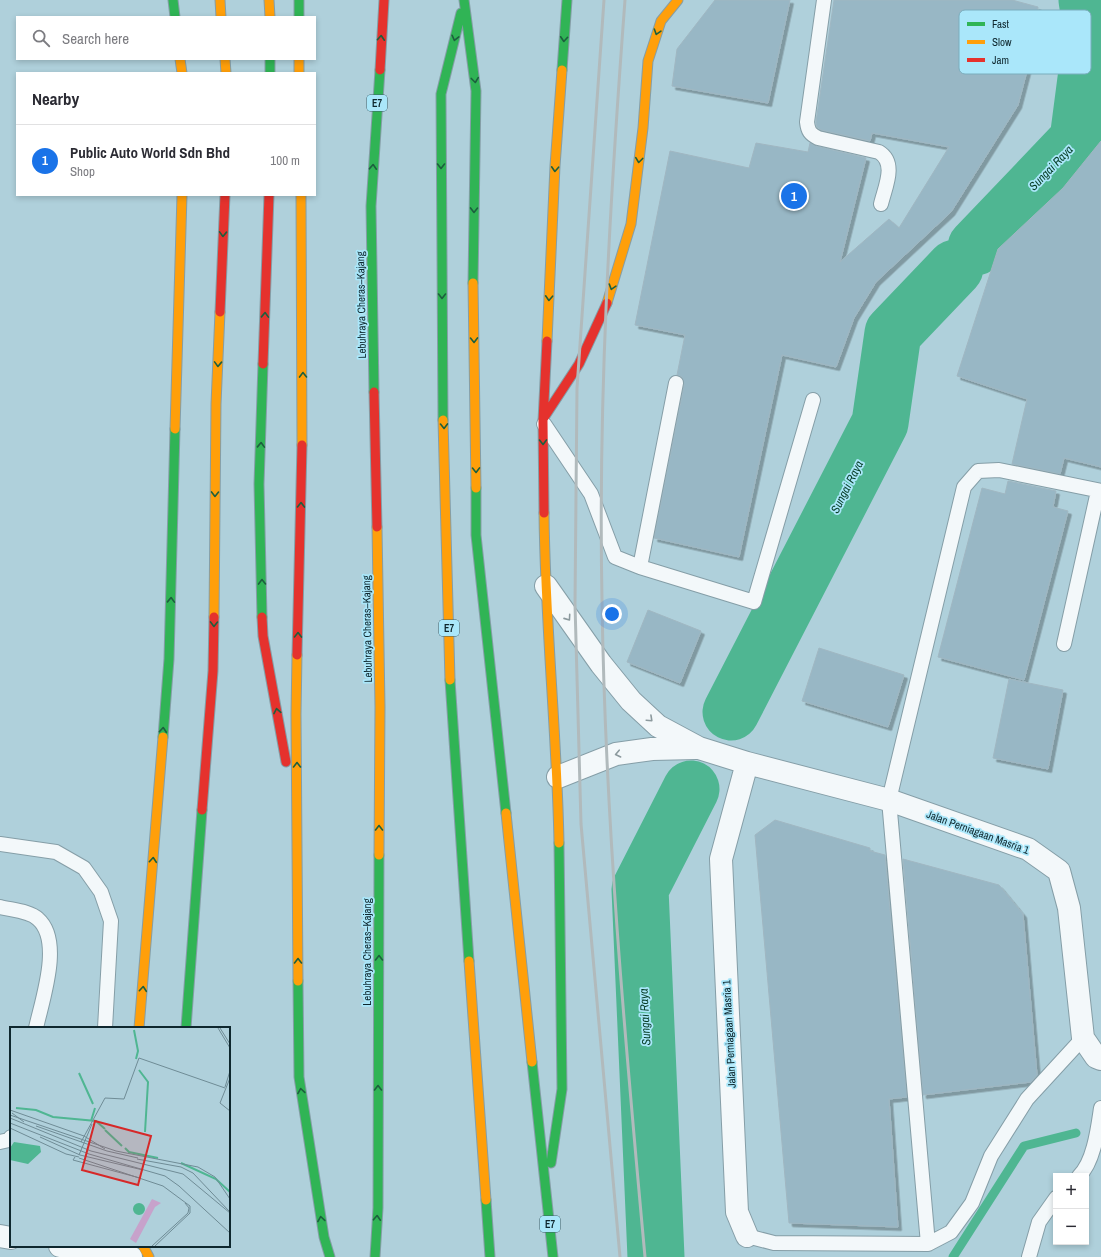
<!DOCTYPE html>
<html lang="en">
<head>
<meta charset="utf-8">
<style>
  body { margin:0; font-family:"Archivo Narrow",sans-serif; background:#f7f7f7; color:#2b2b33 }
  .controls { position:absolute; right:12px; bottom:12px; display:grid; overflow:hidden; border-radius:0px; box-shadow:0 2px 6px #0003 }
  .controls button { width:36px; height:36px; display:grid; place-items:center; padding:0; border:0; border-bottom:1px solid #e1e1e2; background:#fff; color:#2b2b33; font:20px sans-serif }
  .you { position:absolute; left:612px; top:614px; width:14px; height:14px; margin:-10px; border:3px solid #fff; border-radius:50%; background:#1a73e8; box-shadow:0 0 0 6px #1a73e833 }
  .badge { display:grid; place-items:center; width:26px; height:26px; border-radius:50%; background:#1a73e8; color:#fff; font-size:13px; font-weight:700 }
  .pin { position:absolute; translate:-50% -50%; border:2px solid #fff; box-shadow:0 1px 4px #0006 }
  .list { margin:0; padding:0; list-style:none }
  h2 { display:flex; justify-content:space-between; align-items:center; height:52px; margin:0; padding:0 16px; font-size:17px }
  h2 small { font-size:13px; font-weight:400; color:#7c7c81 }
  .list li { display:grid; grid-template-columns:26px 1fr auto; gap:12px; align-items:center; box-sizing:border-box; height:72px; padding:0 16px; border-top:1px solid #e1e1e2 }
  .list b { display:block; font-size:15px; white-space:nowrap }
  .list p { margin:0; font-size:13px; white-space:nowrap; color:#7c7c81 }
  .list em { font-size:13px; font-style:normal; color:#7c7c81 }
  .icon { flex:none; width:22px; height:22px; fill:none; stroke:currentColor; stroke-width:2; stroke-linecap:round; stroke-linejoin:round }
  .map { position:relative; flex:none; width:1101px; height:1257px; overflow:hidden }
  .search { position:absolute; background:#fff; box-shadow:0 2px 6px #0003; left:16px; top:16px; width:300px; height:44px; display:flex; align-items:center; gap:10px; box-sizing:border-box; padding:0 14px; border-radius:0px; color:#7c7c81; font-size:15px }
  .panel { position:absolute; background:#fff; box-shadow:0 2px 6px #0003; left:16px; top:72px; width:300px; height:124px; border-radius:0px }
  .map>svg:first-child { display:block }
  .lines { fill:none; stroke-linecap:round; stroke-linejoin:round }
  .stream { stroke:#4fb692; stroke-width:9 }
  .river { stroke:#4fb692; stroke-width:57 }
  .building { fill:#98b7c5; stroke:#a0b7c2; filter:url(#shadow) }
  .lane-casing { stroke:#859ea7; stroke-width:16 }
  .street-casing { stroke:#859ea7; stroke-width:24 }
  .fast-casing { stroke:#859ea7; stroke-width:11 }
  .slow-casing { stroke:#859ea7; stroke-width:11 }
  .jam-casing { stroke:#859ea7; stroke-width:11 }
  .lane { stroke:#f3f8fa; stroke-width:14 }
  .street { stroke:#f3f8fa; stroke-width:22 }
  .fast { stroke:#30b455; stroke-width:9 }
  .slow { stroke:#ff9f0a; stroke-width:9 }
  .jam { stroke:#e5322d; stroke-width:9 }
  .rail { stroke:#b1babc; stroke-width:3 }
  .oneway { stroke:#1c5f3e }
  .oneway2 { stroke:#8c9a9e }
  .labels { text-anchor:middle; stroke-width:3.5; stroke-linejoin:round; paint-order:stroke }
  .shield { fill:#aae7fa; stroke:#3d616b; stroke-width:1 }
  .shield-label { font-size:10px; font-weight:bold; fill:#0e272e }
  .street-label { font-size:11px; fill:#0e272e; stroke:#aae7fa }
  .water-label { font-size:12px; font-style:italic; fill:#063c25; stroke:#aae7fa }
  .inset-river { fill:none; stroke:#4fb692; stroke-width:2 }
  .inset-road { fill:none; stroke:#6f8c96; stroke-width:1 }
  .view { fill:#d62828; fill-opacity:0.15; stroke:#d62828; stroke-width:2 }
  .inset-edge { fill:none; stroke:#0e272e; stroke-width:2 }
  .key { fill:#aae7fa; stroke:#7badbd; stroke-width:1 }
  .key-label { font-size:11px; fill:#0e272e }
</style>
</head>
<body>
<div class="map">
<svg width="1101" height="1257" viewBox="0 0 1101 1257">
  <defs>
    <filter id="shadow"><feDropShadow dx="3.5" dy="3.5" stdDeviation="0" flood-color="#0004"/></filter>
  </defs>
  <rect width="100%" height="100%" fill="#afd0db"/>
  <g class="lines">
    <path class="stream" d="M 953,1257 L 1024,1146 L 1076,1133"/>
    <path class="river" d="M 976,247 L 1078,140 L 1092,33 L 1087,0
      M 731,712 L 880,423 L 893,333 L 955,268
      M 656,1257 L 640,889 L 691,789"/>
  </g>
  <path class="building" d="M 715,0 L 790,0 L 768,103 L 672,86 L 677,49 Z
    M 834,0 L 1012,0 L 1038,7 L 1032,52 L 1018,105 L 951,212 L 876,282 L 854,318 L 836,367 L 782,355 L 739,557 L 654,538 L 684,385 L 682,377 L 677,375 L 685,335 L 635,325 L 670,151 L 749,168 L 756,143 L 808,152 L 810,143 L 816,146 L 866,158 L 840,262 L 889,219 L 899,228 L 949,147 L 872,133 L 870,141 L 821,130 L 817,127 L 816,122 Z
    M 1101,141 L 1101,467 L 1064,458 L 1060,474 L 1012,464 L 1027,399 L 957,376 L 998,249 L 1063,188 Z
    M 1008,481 L 1056,491 L 1053,507 L 1068,511 L 1024,680 L 938,657 L 982,488 L 1005,494 Z
    M 648,610 L 701,631 L 680,683 L 627,662 Z
    M 819,648 L 904,675 L 888,727 L 802,701 Z
    M 1009,679 L 1063,690 L 1048,769 L 993,758 Z
    M 775,820 L 870,848 L 870,851 L 885,855 L 907,1097 L 889,1099 L 898,1227 L 789,1223 L 755,835 Z
    M 903,859 L 999,885 L 1023,914 L 1037,1075 L 1031,1082 L 923,1095 Z"/>
  <g class="lines">
    <g class="lane-casing">
      <path id="lane" d="M 824,0 L 807,122 C 808,131 810,134 818,138 L 879,152 C 897,163 885,187 881,204
        M 544,424 L 591,494 L 615,557 L 640,567 L 754,602 L 813,400
        M 640,567 L 676,383
        M 1064,644 L 1098,491
        M 0,844 L 56,852 L 84,868 L 101,892 L 111,921 L 105,1028
        M 0,907 C 11,910 30,911 38,919 C 63,941 42,1000 36,1028
        M 0,1142 L 9,1140 L 11,1137
        M 1079,1176 C 1094,1162 1098,1128 1101,1108
        M 747,1236 L 774,1243 L 928,1244 L 951,1232 L 972,1203 L 991,1156 L 1027,1099 L 1083,1038
        M 928,1244 L 889,800 L 964,487 L 978,471 L 999,470 L 1101,491
        M 1029,1257 L 1039,1222 L 1056,1198"/>
    </g>
    <g class="street-casing">
      <path id="street" d="M 546,586 L 601,664 L 631,701 L 658,726 L 699,748 L 747,763 L 889,800 L 1028,849 L 1059,871 L 1069,908 L 1083,1038 L 1096,1057 L 1101,1059
        M 558,777 L 616,754 L 652,749 L 696,748
        M 0,1236 L 11,1238
        M 747,1236 L 737,1212 L 721,859 L 747,763
        M 60,1246 L 131,1257"/>
    </g>
    <g class="fast-casing">
      <path id="fast" d="M 173,0 L 175,17
        M 299,0 L 299,17
        M 464,0 L 476,91 L 473,283
        M 270,59 L 270,73
        M 562,70 L 567,0
        M 374,392 L 371,206 L 380,70
        M 443,420 L 441,94 L 461,13
        M 476,488 L 476,535 L 506,813
        M 262,617 L 259,484 L 263,364
        M 450,680 L 469,961
        M 163,737 L 169,659 L 175,429
        M 298,981 L 299,1077 L 324,1237 L 330,1257
        M 186,1028 L 202,810
        M 532,1062 L 553,1257
        M 551,1163 L 562,1089 L 559,843
        M 486,1200 L 490,1257
        M 375,1257 L 378,1208 L 379,855"/>
    </g>
    <g class="slow-casing">
      <path id="slow" d="M 220,0 L 221,17
        M 269,0 L 270,17
        M 180,59 L 182,73
        M 225,59 L 226,73
        M 299,59 L 299,73
        M 301,195 L 302,445
        M 473,283 L 476,488
        M 607,303 L 631,224 L 643,128 L 648,61 L 661,21 L 678,0
        M 547,341 L 555,166 L 562,70
        M 443,420 L 450,680
        M 175,429 L 182,195
        M 544,513 C 545,623 557,733 559,843
        M 377,527 L 380,707 L 379,855
        M 214,617 L 216,404 L 220,312
        M 297,655 L 296,714 L 298,981
        M 506,813 L 532,1062
        M 469,961 L 486,1200
        M 139,1028 L 163,737
        M 143,1246 L 149,1257"/>
    </g>
    <g class="jam-casing">
      <path id="jam" d="M 380,70 L 384,0
        M 220,312 L 225,195
        M 263,364 L 269,195
        M 374,392 L 377,527
        M 543,419 L 579,364 L 607,303
        M 544,513 L 543,421 L 547,341
        M 262,617 L 263,636 L 286,762
        M 297,655 L 302,445
        M 202,810 L 213,671 L 214,617"/>
    </g>
    <use href="#lane" class="lane"/>
    <use href="#street" class="street"/>
    <use href="#fast" class="fast"/>
    <use href="#slow" class="slow"/>
    <use href="#jam" class="jam"/>
    <path class="rail" d="M 604,0 L 577,388 L 575,604 L 581,824 L 620,1257
      M 625,0 C 610,200 598,400 602,600 C 605,820 625,1039 645,1257"/>
  </g>
  <defs><path id="oneway-chevron" d="M-2-3.5L2.5 0L-2 3.5" fill="none" stroke-width="1.6" stroke-linecap="round" stroke-linejoin="round"/></defs>
  <g class="oneway">
    <use href="#oneway-chevron" transform="translate(657 32) rotate(108)"/>
    <use href="#oneway-chevron" transform="translate(381 38) rotate(-86)"/>
    <use href="#oneway-chevron" transform="translate(455 38) rotate(104)"/>
    <use href="#oneway-chevron" transform="translate(564 39) rotate(94)"/>
    <use href="#oneway-chevron" transform="translate(475 80) rotate(83)"/>
    <use href="#oneway-chevron" transform="translate(639 160) rotate(97)"/>
    <use href="#oneway-chevron" transform="translate(441 166) rotate(90)"/>
    <use href="#oneway-chevron" transform="translate(373 167) rotate(-87)"/>
    <use href="#oneway-chevron" transform="translate(555 169) rotate(93)"/>
    <use href="#oneway-chevron" transform="translate(474 210) rotate(91)"/>
    <use href="#oneway-chevron" transform="translate(223 234) rotate(92)"/>
    <use href="#oneway-chevron" transform="translate(612 287) rotate(107)"/>
    <use href="#oneway-chevron" transform="translate(442 296) rotate(90)"/>
    <use href="#oneway-chevron" transform="translate(549 298) rotate(93)"/>
    <use href="#oneway-chevron" transform="translate(265 315) rotate(-88)"/>
    <use href="#oneway-chevron" transform="translate(474 340) rotate(89)"/>
    <use href="#oneway-chevron" transform="translate(218 364) rotate(92)"/>
    <use href="#oneway-chevron" transform="translate(303 375) rotate(-91)"/>
    <use href="#oneway-chevron" transform="translate(444 426) rotate(89)"/>
    <use href="#oneway-chevron" transform="translate(543 442) rotate(89)"/>
    <use href="#oneway-chevron" transform="translate(261 445) rotate(-88)"/>
    <use href="#oneway-chevron" transform="translate(476 470) rotate(89)"/>
    <use href="#oneway-chevron" transform="translate(215 494) rotate(91)"/>
    <use href="#oneway-chevron" transform="translate(301 505) rotate(-89)"/>
    <use href="#oneway-chevron" transform="translate(262 582) rotate(-91)"/>
    <use href="#oneway-chevron" transform="translate(171 600) rotate(-88)"/>
    <use href="#oneway-chevron" transform="translate(214 624) rotate(91)"/>
    <use href="#oneway-chevron" transform="translate(298 635) rotate(-89)"/>
    <use href="#oneway-chevron" transform="translate(277 711) rotate(-101)"/>
    <use href="#oneway-chevron" transform="translate(163 730) rotate(-85)"/>
    <use href="#oneway-chevron" transform="translate(297 765) rotate(-90)"/>
    <use href="#oneway-chevron" transform="translate(379 828) rotate(-90)"/>
    <use href="#oneway-chevron" transform="translate(153 860) rotate(-85)"/>
    <use href="#oneway-chevron" transform="translate(379 958) rotate(-90)"/>
    <use href="#oneway-chevron" transform="translate(298 961) rotate(-90)"/>
    <use href="#oneway-chevron" transform="translate(143 989) rotate(-85)"/>
    <use href="#oneway-chevron" transform="translate(378 1088) rotate(-90)"/>
    <use href="#oneway-chevron" transform="translate(301 1091) rotate(-99)"/>
    <use href="#oneway-chevron" transform="translate(377 1218) rotate(-87)"/>
    <use href="#oneway-chevron" transform="translate(321 1219) rotate(-99)"/>
  </g>
  <g class="oneway2">
    <use href="#oneway-chevron" transform="translate(568 618) rotate(55)"/>
    <use href="#oneway-chevron" transform="translate(650 719) rotate(43)"/>
    <use href="#oneway-chevron" transform="translate(618 754) rotate(168)"/>
  </g>
  <g class="labels">
    <g class="shield">
      <rect x="367" y="95" width="20" height="16" rx="3"/>
      <rect x="439" y="620" width="20" height="16" rx="3"/>
      <rect x="540" y="1216" width="20" height="16" rx="3"/>
    </g>
    <g class="shield-label">
      <text x="377" y="107">E7</text>
      <text x="449" y="632">E7</text>
      <text x="550" y="1228">E7</text>
    </g>
    <g class="street-label">
      <text transform="translate(361 305) rotate(-91)" y="4">Lebuhraya Cheras–Kajang</text>
      <text transform="translate(367 629) rotate(-91)" y="4">Lebuhraya Cheras–Kajang</text>
      <text transform="translate(978 832) rotate(20)" y="4">Jalan Perniagaan Masria 1</text>
      <text transform="translate(367 952) rotate(-90)" y="4">Lebuhraya Cheras–Kajang</text>
      <text transform="translate(729 1034) rotate(-93)" y="4">Jalan Perniagaan Masria 1</text>
    </g>
    <g class="water-label">
      <text transform="translate(1051 168) rotate(-46)" y="4">Sungai Raya</text>
      <text transform="translate(847 487) rotate(-63)" y="4">Sungai Raya</text>
      <text transform="translate(645 1017) rotate(-93)" y="4">Sungai Raya</text>
    </g>
  </g>
  <g transform="translate(10 1027)">
    <rect width="220" height="220" fill="#afd0db"/>
    <path d="M 142,172 L 151,176 L 145,180 L 126,216 L 120,212 Z" fill="#c7a2cb"/>
    <path d="M 4,115 L 30,119 L 31,125 L 18,137 L 0,133 L 0,121 ZM123 182a6 6 0 1 1 12 0a6 6 0 1 1-12 0Z" fill="#4fb692"/>
    <path class="inset-river" d="M 124,3 L 128,24 L 126,32M 129,43 L 138,55 L 135,105M 69,46 L 83,77M 6,81 L 26,83 L 43,90 L 86,94 L 95,102M 81,94 L 85,81M 95,103 L 112,119M 115,121 L 119,125 L 148,131M 171,136 L 206,152 L 220,165"/>
    <path class="inset-road" d="M 208,1 L 220,21M 210,1 L 220,17M 220,51 L 210,76 L 220,84M 215,60 L 220,44M 0,83 L 74,109 L 95,122M 2,86 L 14,95M 0,88 L 106,124 L 188,140 L 205,150 L 220,172M 0,91 L 81,124 L 173,147 L 220,186M 0,96 L 79,127 L 155,149 L 169,159 L 220,206M 26,99 L 97,124 L 128,131M 0,101 L 56,127 L 69,130M 30,110 L 70,128 L 133,143M 71,115 L 95,71 L 114,72 L 129,31 L 215,61M 69,128 L 82,97M 65,130 L 63,133 L 130,151M 69,131 L 153,159 L 180,179 L 180,186 L 145,219M 127,132 L 171,140 L 183,146 L 219,184M 142,219 L 178,186 L 179,181 L 175,176"/>
    <path class="view" d="M 85,94 L 141,109 L 128,158 L 72,143 Z"/>
    <rect width="220" height="220" class="inset-edge"/>
  </g>
  <rect x="959" y="10" width="132" height="64" rx="6" class="key"/>
  <rect x="967" y="22" width="18" height="4" fill="#30b455"/>
  <rect x="967" y="40" width="18" height="4" fill="#ff9f0a"/>
  <rect x="967" y="58" width="18" height="4" fill="#e5322d"/>
  <g class="key-label">
    <text x="992" y="28">Fast</text>
    <text x="992" y="46">Slow</text>
    <text x="992" y="64">Jam</text>
  </g>
</svg>
<div class="controls">
<button>+</button>
<button>−</button>
</div>
<div class="you"></div>
<div class="pin badge" style="left:794px;top:196px">1</div>
<div class="search"><svg class="icon" aria-label="search" viewBox="0 0 24 24"><circle cx="10" cy="10" r="6"/><path d="M15 15l6 6"/></svg>Search here</div>
<section class="panel">
<h2>Nearby<small></small></h2>
<ul class="list">
<li><span class="badge">1</span><div><b>Public Auto World Sdn Bhd</b><p>Shop</p></div><em>100 m</em></li>
</ul>
</section>
</div>
</body>
</html>
